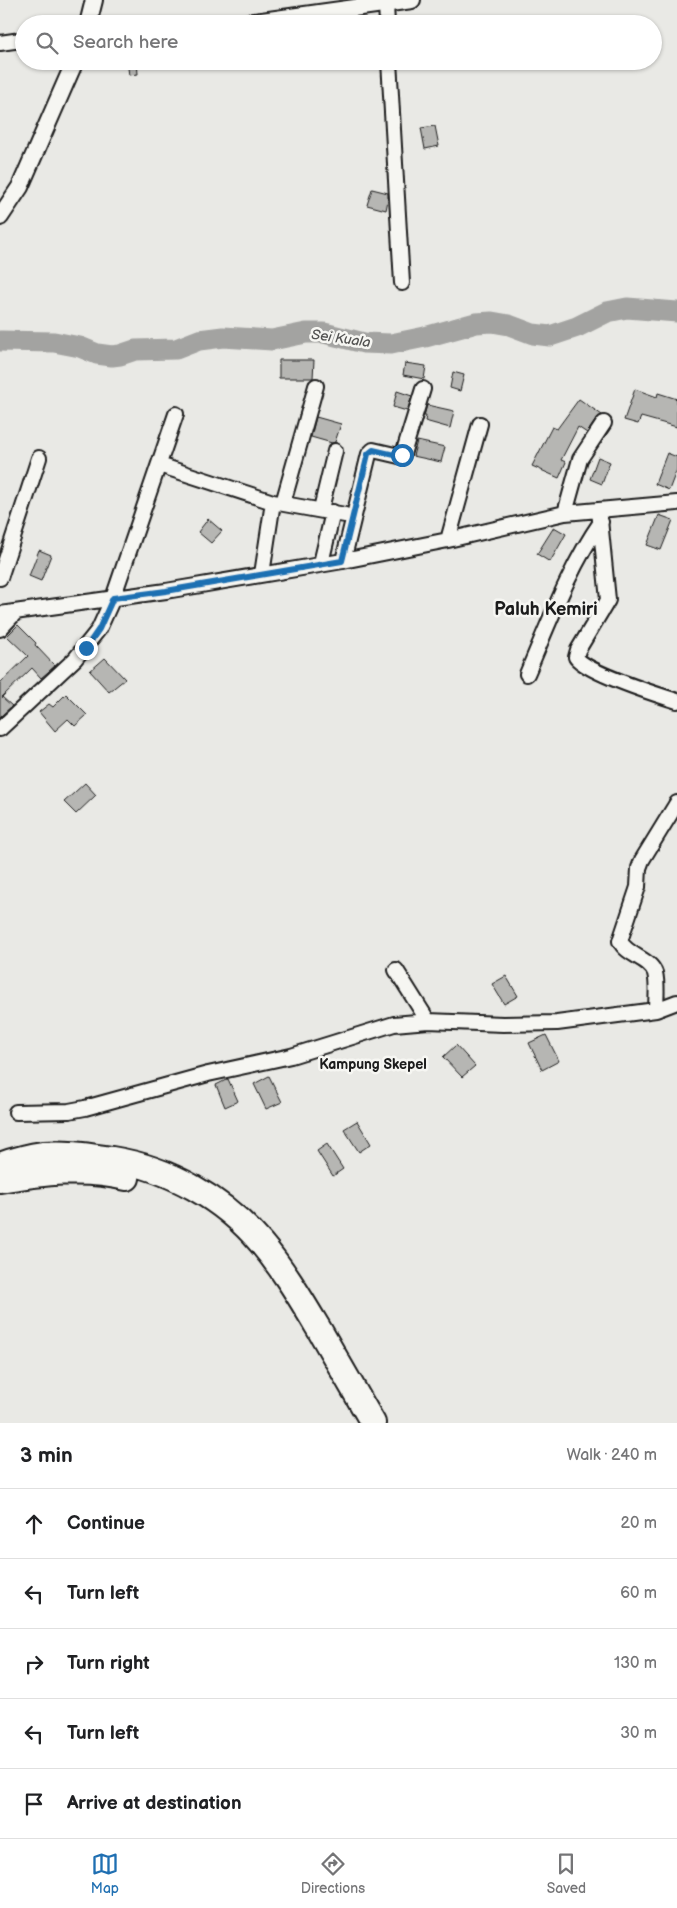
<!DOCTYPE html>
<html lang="en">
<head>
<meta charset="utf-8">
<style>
  body { margin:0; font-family:"Balsamiq Sans",sans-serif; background:#f6f6f6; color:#202124 }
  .stop { position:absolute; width:15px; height:15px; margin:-11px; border:4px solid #1f6fb2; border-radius:50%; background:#fff }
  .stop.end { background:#1f6fb2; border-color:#fff; box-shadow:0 1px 5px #0008 }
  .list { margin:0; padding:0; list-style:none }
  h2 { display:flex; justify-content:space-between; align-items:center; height:65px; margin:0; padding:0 20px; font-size:21px }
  h2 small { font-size:16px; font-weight:400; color:#757577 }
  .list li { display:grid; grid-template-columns:32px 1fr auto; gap:15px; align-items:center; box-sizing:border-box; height:70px; padding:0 20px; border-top:1px solid #e0e0e0 }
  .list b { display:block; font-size:19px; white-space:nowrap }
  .list em { font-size:16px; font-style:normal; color:#757577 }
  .icon { flex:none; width:28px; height:28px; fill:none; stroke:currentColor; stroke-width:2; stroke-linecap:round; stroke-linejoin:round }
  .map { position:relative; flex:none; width:677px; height:1423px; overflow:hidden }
  .search { position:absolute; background:#fff; box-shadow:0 1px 4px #0004; left:15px; right:15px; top:15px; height:55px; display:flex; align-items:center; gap:12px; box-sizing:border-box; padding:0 18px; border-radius:28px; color:#757577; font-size:19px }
  .sheet { height:415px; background:#fff }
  nav { display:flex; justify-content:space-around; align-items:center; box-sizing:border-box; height:70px; border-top:1px solid #e0e0e0; background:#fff; font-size:14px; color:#757577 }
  nav a { display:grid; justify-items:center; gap:2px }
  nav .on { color:#1f6fb2 }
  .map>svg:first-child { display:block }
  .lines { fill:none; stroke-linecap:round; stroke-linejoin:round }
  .river { stroke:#a3a3a1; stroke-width:21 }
  .building { fill:#b6b6b3; stroke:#1c1c1c }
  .minor-casing { stroke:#1c1c1c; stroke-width:18 }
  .tertiary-casing { stroke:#1c1c1c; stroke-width:20 }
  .motorway-casing { stroke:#1c1c1c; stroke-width:28 }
  .minor { stroke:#f6f6f2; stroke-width:14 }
  .tertiary { stroke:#f6f6f2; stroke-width:16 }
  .motorway { stroke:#f6f6f2; stroke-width:24 }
  .route { stroke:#1f6fb2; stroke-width:6 }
  .labels { text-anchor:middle; stroke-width:5; stroke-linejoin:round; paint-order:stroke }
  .water-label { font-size:14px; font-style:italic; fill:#525251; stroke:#f6f6f2 }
  .neighbourhood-label { font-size:14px; font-weight:bold; fill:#1c1c1c; stroke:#f6f6f2 }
  .district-label { font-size:18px; font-weight:bold; fill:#1c1c1c; stroke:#f6f6f2 }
</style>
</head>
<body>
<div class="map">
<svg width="677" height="1423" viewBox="0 0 677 1423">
  <rect width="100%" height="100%" fill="#e9e9e5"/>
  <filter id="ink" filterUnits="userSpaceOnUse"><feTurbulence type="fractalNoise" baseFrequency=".02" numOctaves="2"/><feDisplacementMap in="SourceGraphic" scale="10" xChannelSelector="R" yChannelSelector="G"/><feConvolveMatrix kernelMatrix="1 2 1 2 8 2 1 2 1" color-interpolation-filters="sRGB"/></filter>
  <g filter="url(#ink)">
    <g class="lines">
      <path class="river" d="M 0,341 L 54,342 L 80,347 L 97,354 L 112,356 L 120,355 L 135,350 L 176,349 L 199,340 L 223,337 L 272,340 L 306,333 L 324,333 L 364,343 L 391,344 L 425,337 L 476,323 L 492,322 L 509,325 L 533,334 L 550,336 L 577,327 L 607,312 L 627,308 L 677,312"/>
    </g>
    <path class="building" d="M 127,61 L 137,61 L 138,74 L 129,75 Z
      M 435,126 L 439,146 L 425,149 L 421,128 Z
      M 372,189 L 388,193 L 388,200 L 386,210 L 367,205 Z
      M 279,360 L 314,360 L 313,378 L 279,378 Z
      M 405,363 L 426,366 L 424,379 L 403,375 Z
      M 453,372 L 464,375 L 460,391 L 450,388 Z
      M 635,389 L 657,397 L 658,393 L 677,399 L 677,427 L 641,417 L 638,424 L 624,420 Z
      M 397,391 L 412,396 L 407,411 L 393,407 Z
      M 579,399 L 602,415 L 597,418 L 587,433 L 578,427 L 561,460 L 566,462 L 559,478 L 532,466 L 552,427 L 557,429 Z
      M 427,405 L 454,411 L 450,428 L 425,421 L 426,416 L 424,416 Z
      M 316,417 L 341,424 L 335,442 L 332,443 L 311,437 Z
      M 417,441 L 445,447 L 441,462 L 413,456 Z
      M 667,453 L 677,457 L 677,469 L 669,490 L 655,484 Z
      M 598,457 L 610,462 L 602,484 L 590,479 Z
      M 659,515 L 673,520 L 661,550 L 647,545 Z
      M 208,519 L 222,531 L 211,543 L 198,532 Z
      M 554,527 L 566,534 L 550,562 L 537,554 Z
      M 39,550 L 51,555 L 41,581 L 29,576 Z
      M 18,625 L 36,643 L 35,645 L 55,666 L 41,678 L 32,668 L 2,697 L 12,706 L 0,717 L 0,683 L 28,656 L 7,636 Z
      M 105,658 L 125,679 L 109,692 L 90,671 Z
      M 66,694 L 87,715 L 75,726 L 68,719 L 55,731 L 39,712 L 49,704 L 53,707 Z
      M 85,783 L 96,795 L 76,814 L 64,802 Z
      M 506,976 L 518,996 L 504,1004 L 492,984 Z
      M 546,1035 L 559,1061 L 542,1070 L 529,1043 Z
      M 456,1045 L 475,1066 L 462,1077 L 443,1057 Z
      M 269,1076 L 282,1102 L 266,1109 L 254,1084 Z
      M 228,1079 L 238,1101 L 225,1107 L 216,1085 Z
      M 357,1121 L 371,1144 L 359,1152 L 344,1129 Z
      M 327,1144 L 343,1169 L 333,1176 L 317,1151 Z"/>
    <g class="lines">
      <g class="minor-casing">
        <path id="minor" d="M 386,4 L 387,24
          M 0,43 L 21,40
          M 389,61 L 402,283
          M 159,465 L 273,502 L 345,515
          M 283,503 L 316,386
          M 321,509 L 335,451
          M 599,510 L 608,600 L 578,650 L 576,657 C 585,672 658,695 677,701
          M 565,513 L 580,459 L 604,423
          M 448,540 L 480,424
          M 343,561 L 369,454 L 373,450 L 399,456 L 403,454 L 423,389
          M 321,563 L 333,512
          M 262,574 L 273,502
          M 0,578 L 39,458
          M 0,614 L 166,591 L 343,561 L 448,540 L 565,513 L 677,503
          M 0,629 L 15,613
          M 527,674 C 549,623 569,568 601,522
          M 0,729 L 75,659 L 99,629 L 113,598 L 176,414
          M 396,970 L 428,1021
          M 656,1010 C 656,998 658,985 655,973 C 650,958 627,956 620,941 L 638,887 L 639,868 L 642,860 L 677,803
          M 16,1112 L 69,1111 L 85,1108 L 208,1074 L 291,1056 L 394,1024 L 428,1021 L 503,1024 L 557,1023 L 656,1010 L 677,1002"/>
      </g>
      <g class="tertiary-casing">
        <path id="tertiary" d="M 88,24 L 94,0
          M 239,24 L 412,0
          M 0,217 L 20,187 L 75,61"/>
      </g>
      <g class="motorway-casing">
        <path id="motorway" d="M 0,1165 C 14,1160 29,1156 44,1154 C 67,1152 90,1156 112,1159 C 169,1168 224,1199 261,1243 C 284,1270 302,1301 320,1331 C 338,1362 355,1392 373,1423
          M 0,1180 C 43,1173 84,1168 127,1178"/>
      </g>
      <use href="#minor" class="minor"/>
      <use href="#tertiary" class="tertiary"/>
      <use href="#motorway" class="motorway"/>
    </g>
  </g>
  <g class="lines" filter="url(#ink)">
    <path class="route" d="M 86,648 L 99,629 L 113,598 L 166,591 L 342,561 L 368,454 L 373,450 L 399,456 L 402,455"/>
  </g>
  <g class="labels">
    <g class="water-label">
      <text transform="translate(341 338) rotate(8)" y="5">Sei Kuala</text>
    </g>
    <g class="neighbourhood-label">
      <text x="373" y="1069">Kampung Skepel</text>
    </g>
    <g class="district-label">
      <text x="546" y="615">Paluh Kemiri</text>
    </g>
  </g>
</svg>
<div class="stop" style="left:402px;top:455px"></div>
<div class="stop end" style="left:86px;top:648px"></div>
<div class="search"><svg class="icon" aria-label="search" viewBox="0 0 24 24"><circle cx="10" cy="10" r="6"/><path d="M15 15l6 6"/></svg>Search here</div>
</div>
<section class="sheet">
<h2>3 min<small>Walk · 240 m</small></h2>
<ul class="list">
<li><svg class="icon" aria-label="ahead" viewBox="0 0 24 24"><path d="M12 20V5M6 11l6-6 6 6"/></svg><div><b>Continue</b></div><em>20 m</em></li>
<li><svg class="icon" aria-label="left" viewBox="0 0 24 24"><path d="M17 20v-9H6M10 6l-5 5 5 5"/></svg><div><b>Turn left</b></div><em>60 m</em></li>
<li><svg class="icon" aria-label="right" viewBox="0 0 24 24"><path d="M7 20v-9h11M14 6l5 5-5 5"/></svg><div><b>Turn right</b></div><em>130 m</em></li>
<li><svg class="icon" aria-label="left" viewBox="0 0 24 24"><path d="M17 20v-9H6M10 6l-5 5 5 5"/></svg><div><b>Turn left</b></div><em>30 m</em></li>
<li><svg class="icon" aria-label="arrive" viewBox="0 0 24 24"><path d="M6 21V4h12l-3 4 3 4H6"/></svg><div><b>Arrive at destination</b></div></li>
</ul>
</section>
<nav>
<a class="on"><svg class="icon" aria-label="map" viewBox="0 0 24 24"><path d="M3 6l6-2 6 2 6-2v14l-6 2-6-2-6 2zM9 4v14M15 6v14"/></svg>Map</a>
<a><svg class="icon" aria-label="directions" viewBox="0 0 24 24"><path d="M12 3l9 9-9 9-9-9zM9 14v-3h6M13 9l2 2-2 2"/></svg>Directions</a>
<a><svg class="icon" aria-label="saved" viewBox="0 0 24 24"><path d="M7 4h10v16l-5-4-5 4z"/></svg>Saved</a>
</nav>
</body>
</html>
